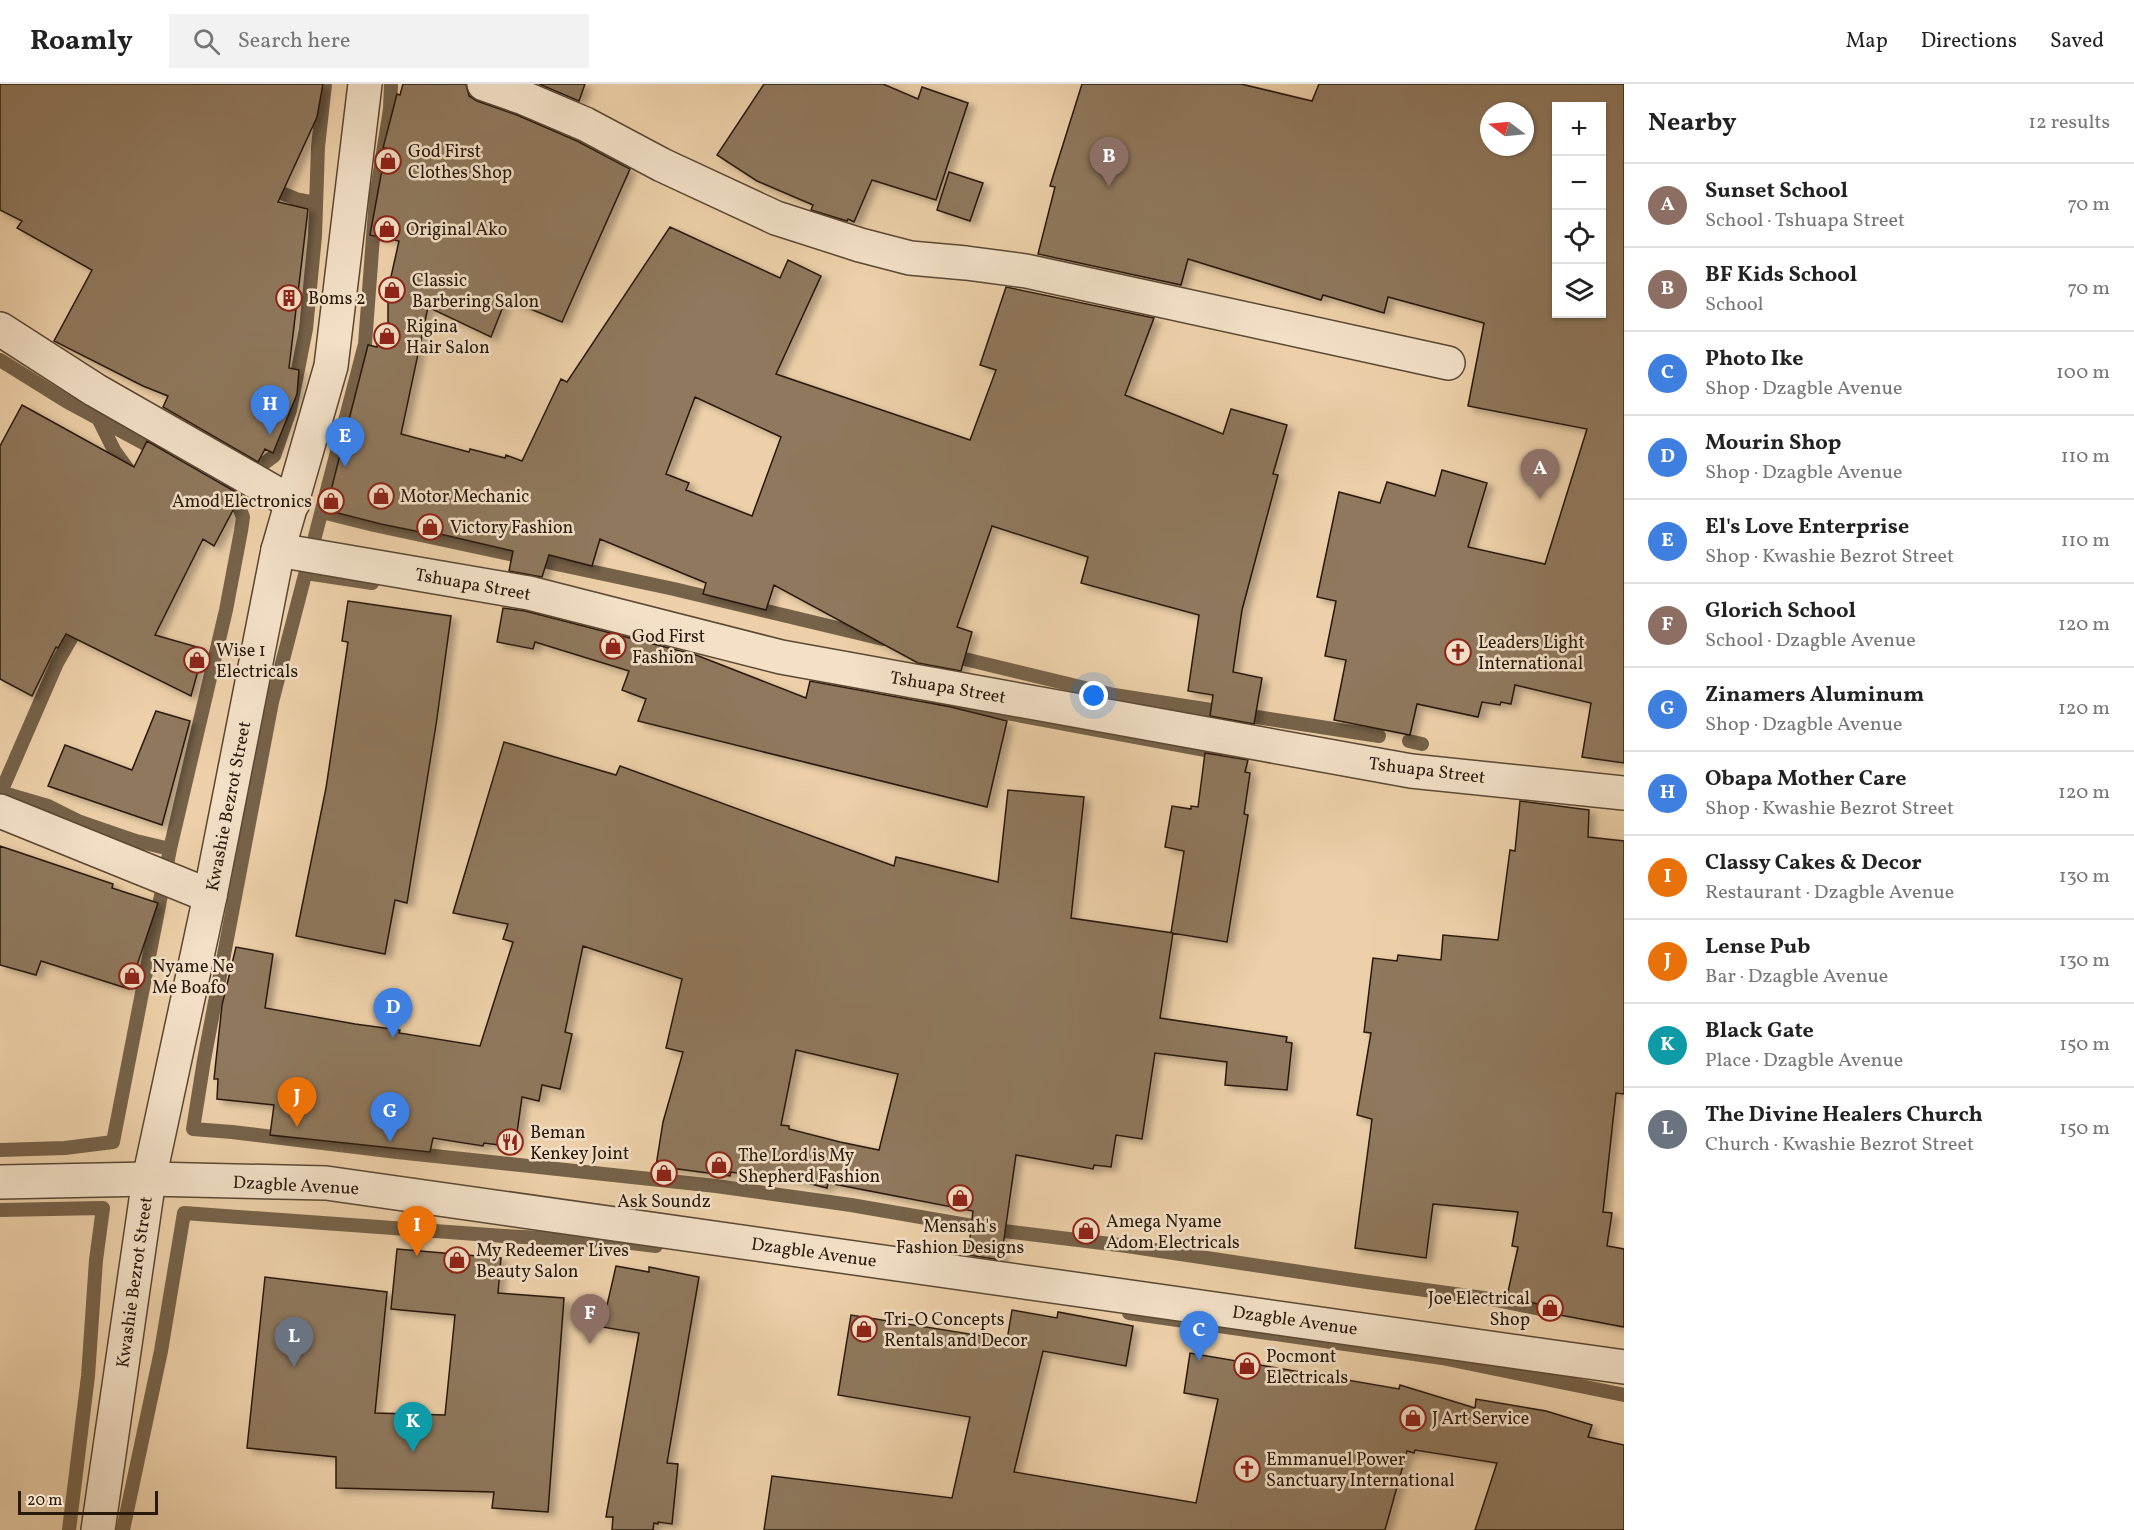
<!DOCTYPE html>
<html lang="en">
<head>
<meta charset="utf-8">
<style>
  body { margin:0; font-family:Vollkorn,serif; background:#f2f2f2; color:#222 }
  .controls { position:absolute; right:18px; top:18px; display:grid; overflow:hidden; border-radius:0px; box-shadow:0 2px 4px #0004 }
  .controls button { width:54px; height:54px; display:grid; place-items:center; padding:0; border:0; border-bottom:2px solid #e0e0e0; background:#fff; color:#222; font:30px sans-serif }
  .compass { position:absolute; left:1480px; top:18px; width:54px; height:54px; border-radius:50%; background:#fff; box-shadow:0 2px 4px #0004; rotate:286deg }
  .scale { position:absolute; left:18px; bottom:15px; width:140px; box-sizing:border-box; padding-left:6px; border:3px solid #29190b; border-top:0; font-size:16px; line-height:21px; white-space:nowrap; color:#29190b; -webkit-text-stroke:4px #f3e0c7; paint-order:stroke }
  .you { position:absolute; left:1094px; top:612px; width:21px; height:21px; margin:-15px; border:4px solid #fff; border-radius:50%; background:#1a73e8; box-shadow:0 0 0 9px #1a73e833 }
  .badge { display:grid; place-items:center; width:39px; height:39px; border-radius:50%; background:#8f2418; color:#fff; font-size:20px; font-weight:700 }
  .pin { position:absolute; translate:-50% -50px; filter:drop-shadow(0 2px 3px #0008) }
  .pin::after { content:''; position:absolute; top:32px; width:21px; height:18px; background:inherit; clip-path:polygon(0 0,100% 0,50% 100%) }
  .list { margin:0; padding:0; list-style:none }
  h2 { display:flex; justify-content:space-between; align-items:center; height:78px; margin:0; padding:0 24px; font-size:26px }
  h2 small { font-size:20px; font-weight:400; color:#767676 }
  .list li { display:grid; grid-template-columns:39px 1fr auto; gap:18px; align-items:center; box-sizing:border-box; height:84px; padding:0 24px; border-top:2px solid #e0e0e0 }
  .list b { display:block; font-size:22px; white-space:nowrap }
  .list p { margin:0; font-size:20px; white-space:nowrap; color:#767676 }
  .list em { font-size:20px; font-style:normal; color:#767676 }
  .icon { flex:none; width:33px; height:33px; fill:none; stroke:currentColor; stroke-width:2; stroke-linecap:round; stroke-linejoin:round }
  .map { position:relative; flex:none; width:1624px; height:1446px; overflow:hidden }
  header { display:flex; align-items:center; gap:36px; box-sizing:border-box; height:84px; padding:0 30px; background:#fff; border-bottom:2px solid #e0e0e0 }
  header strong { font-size:28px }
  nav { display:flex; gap:33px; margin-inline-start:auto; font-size:21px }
  .search { width:420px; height:54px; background:#f2f2f2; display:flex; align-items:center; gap:15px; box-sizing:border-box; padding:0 21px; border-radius:0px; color:#767676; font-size:22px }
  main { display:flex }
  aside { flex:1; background:#fff }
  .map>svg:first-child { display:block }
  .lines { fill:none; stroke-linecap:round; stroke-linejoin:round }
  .stream { stroke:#766249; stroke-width:14 }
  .building { fill:#8f785d; stroke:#29190b; stroke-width:1.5; fill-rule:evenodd; filter:url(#shadow) }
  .minor-casing { stroke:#5a4732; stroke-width:36 }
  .tertiary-casing { stroke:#5a4732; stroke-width:36 }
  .minor { stroke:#f3e0c7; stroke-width:33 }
  .tertiary { stroke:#f3e0c7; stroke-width:33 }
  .labels { text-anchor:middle; stroke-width:5; stroke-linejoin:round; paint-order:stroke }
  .poi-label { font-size:18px; fill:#29190b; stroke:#f3e0c7; text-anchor:start }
  .street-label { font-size:18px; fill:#29190b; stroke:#f3e0c7 }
</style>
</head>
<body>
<header>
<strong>Roamly</strong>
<div class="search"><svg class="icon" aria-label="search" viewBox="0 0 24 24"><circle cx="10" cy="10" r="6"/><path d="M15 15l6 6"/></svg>Search here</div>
<nav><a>Map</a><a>Directions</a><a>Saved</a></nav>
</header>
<main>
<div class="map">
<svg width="1624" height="1446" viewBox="0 0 1624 1446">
  <defs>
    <filter id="shadow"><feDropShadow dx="6" dy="4" stdDeviation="3" flood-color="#0004"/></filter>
  </defs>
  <rect width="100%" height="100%" fill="#edd0a9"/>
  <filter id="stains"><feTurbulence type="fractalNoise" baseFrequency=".00333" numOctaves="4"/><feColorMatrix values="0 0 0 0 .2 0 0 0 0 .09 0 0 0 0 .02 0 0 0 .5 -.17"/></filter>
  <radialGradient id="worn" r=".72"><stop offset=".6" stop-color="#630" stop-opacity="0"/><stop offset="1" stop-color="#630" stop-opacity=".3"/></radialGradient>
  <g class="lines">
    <path class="stream" d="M 391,0 L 390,25 L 376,113 L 365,260 L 272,618 L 204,976 L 193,1045 L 232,1048 L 397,1068 L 716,1102 L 851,1121 L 996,1146 L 1127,1162 L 1367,1198 L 1491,1215 L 1555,1228
      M 267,103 L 296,115 L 316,119
      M 0,276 L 66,317 L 162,369
      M 98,334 L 114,366 L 132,391
      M 247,392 L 274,372 L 290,326 L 306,245 L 315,152 L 318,63 L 325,0
      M 322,428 L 374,441 L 674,505 L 883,555
      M 306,489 L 372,499
      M 948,571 L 1114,611 L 1379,652
      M 931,615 L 1216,668
      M 1409,657 L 1422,660
      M 0,708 L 48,722 L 78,737 L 136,757 L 170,765
      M 1,708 L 57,579 L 81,537
      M 0,1066 L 65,1064 L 113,1058 L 170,765 L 226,526 L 241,447 L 243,433 L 233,409 L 226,405
      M 0,1126 L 103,1124 L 96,1176 L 88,1292 L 69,1446
      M 1129,1229 L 1442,1274 L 1624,1311
      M 123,1446 L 161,1267 L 184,1129 L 504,1152 L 623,1158 L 656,1162"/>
  </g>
  <path class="building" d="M 0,0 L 323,0 L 317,33 L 278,118 L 308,125 L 289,284 L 299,286 L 297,310 L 273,369 L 265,365 L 258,378 L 163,323 L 168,312 L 143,302 L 54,257 L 92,186 L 17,144 L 22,137 L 0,126 Z
    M 403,0 L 466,0 L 469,12 L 477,17 L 517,31 L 577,57 L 630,85 L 562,238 L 506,215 L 491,253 L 428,223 L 401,350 L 469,368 L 470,365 L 505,374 L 506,371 L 522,377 L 561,295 L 567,298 L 670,143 L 780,194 L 788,176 L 821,192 L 776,290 L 970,356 L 996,286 L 980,281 L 1006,203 L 1154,234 L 1125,311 L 1223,350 L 1231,325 L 1287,341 L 1273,390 L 1278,391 L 1242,526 L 1233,588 L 1262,594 L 1254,640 L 1210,632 L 1213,611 L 1188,607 L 1199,531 L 1081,499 L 1088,473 L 992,442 L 957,543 L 972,548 L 961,587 L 918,579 L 774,501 L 766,526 L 703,510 L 706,499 L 600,455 L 592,482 L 549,471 L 542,493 L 509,487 L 513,467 L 440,450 L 440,452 L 381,440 L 326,426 L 368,261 L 377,263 L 378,255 L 388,257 L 388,206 L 399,157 L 370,151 L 386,64 L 383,64 L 397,10 L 400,11 ZM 695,313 L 781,353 L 752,432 L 686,406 L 689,399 L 666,390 Z
    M 539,0 L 585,0 L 579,17 Z
    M 764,0 L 883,0 L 918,15 L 922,3 L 968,19 L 936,116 L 872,96 L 854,138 L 848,135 L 847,137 L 811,126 L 813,121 L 757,97 L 717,71 Z
    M 1082,0 L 1241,0 L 1312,17 L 1319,0 L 1624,0 L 1624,679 L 1582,673 L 1591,619 L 1515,601 L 1511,620 L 1501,618 L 1500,621 L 1482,618 L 1478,633 L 1417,620 L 1410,651 L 1334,636 L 1346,576 L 1325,572 L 1336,517 L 1317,513 L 1339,408 L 1380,419 L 1387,398 L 1435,412 L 1442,386 L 1487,399 L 1468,463 L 1545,480 L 1587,345 L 1468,322 L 1484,239 L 1388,213 L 1384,229 L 1323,211 L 1321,216 L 1188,175 L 1181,201 L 1038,170 L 1055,103 L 1050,102 ZM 1557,22 L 1602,22 L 1602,230 L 1557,230 ZM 1489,27 L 1525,27 L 1525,63 L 1489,63 Z
    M 949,88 L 983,99 L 970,137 L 937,126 Z
    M 22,321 L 134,383 L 147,357 L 241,411 L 214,462 L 203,455 L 155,551 L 204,565 L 191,612 L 66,550 L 58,564 L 56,563 L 32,612 L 0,595 L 0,362 Z
    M 348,517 L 451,532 L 436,641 L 407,819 L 395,816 L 385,870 L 296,852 L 326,704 L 348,558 L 342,557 Z
    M 503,524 L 525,527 L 696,571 L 806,614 L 810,597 L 951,623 L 1007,637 L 987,723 L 638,637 L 646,615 L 622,606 L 629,587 L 535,558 L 533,565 L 497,558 Z
    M 156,627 L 190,637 L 162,741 L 48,702 L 65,661 L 132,686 Z
    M 504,658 L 616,691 L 620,682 L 894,782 L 896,773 L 998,798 L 1008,706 L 1084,713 L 1071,834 L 1173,849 L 1160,934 L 1287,953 L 1286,958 L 1292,959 L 1287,1006 L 1225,1001 L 1227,978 L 1155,969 L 1142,1055 L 1116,1051 L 1111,1083 L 1094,1081 L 1093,1085 L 1016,1071 L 1001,1176 L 968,1171 L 973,1127 L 828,1099 L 827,1104 L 780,1092 L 779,1096 L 731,1088 L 730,1092 L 656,1082 L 663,1038 L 683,968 L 666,964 L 682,895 L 583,862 L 565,948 L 572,950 L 560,1005 L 542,1001 L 539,1017 L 522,1013 L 515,1063 L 484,1059 L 483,1062 L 433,1054 L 430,1068 L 270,1051 L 274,1021 L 217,1015 L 218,995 L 214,995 L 222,921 L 236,863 L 273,870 L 265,924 L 355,940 L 400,946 L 399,949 L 480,962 L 513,858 L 503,855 L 508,840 L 453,829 ZM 796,966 L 898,990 L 879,1066 L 840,1058 L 789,1045 L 789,1042 L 781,1041 Z
    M 1205,669 L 1248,676 L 1245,688 L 1250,689 L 1244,730 L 1248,731 L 1227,858 L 1171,849 L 1184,767 L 1165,763 L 1172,722 L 1191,725 L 1191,722 L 1198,723 Z
    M 1520,717 L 1589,726 L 1588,753 L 1624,757 L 1624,1010 L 1616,1009 L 1603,1128 L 1612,1129 L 1607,1162 L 1624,1165 L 1624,1243 L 1538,1227 L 1538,1220 L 1507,1212 L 1518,1163 L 1512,1162 L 1518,1128 L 1433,1120 L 1426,1174 L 1355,1164 L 1372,1035 L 1357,1031 L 1371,949 L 1364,948 L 1373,874 L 1397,877 L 1398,871 L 1441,876 L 1443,851 L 1498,856 L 1510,766 L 1515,767 Z
    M 0,762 L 113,800 L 112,804 L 158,819 L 129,905 L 41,877 L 36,891 L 0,881 Z
    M 397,1165 L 501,1174 L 498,1209 L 564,1214 L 548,1428 L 492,1424 L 494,1408 L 336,1404 L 336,1373 L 247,1364 L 265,1193 L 387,1208 L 375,1329 L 445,1331 L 455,1231 L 391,1225 Z
    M 616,1182 L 649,1188 L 649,1183 L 699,1193 L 667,1379 L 678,1380 L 672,1440 L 658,1438 L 658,1440 L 654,1439 L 653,1446 L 612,1446 L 613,1433 L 606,1433 L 639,1249 L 602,1243 Z
    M 1012,1226 L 1057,1234 L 1058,1228 L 1133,1242 L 1126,1282 L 1043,1267 L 1014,1388 L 1196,1419 L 1218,1315 L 1184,1309 L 1190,1269 L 1399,1305 L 1400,1301 L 1475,1324 L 1476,1315 L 1546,1327 L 1592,1341 L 1588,1353 L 1624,1361 L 1624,1446 L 1475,1446 L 1497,1379 L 1415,1366 L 1414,1369 L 1407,1367 L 1385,1446 L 764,1446 L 772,1392 L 952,1414 L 970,1333 L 838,1311 L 851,1231 L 1007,1256 Z"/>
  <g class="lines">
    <g class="minor-casing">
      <path id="minor" d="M 484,0 L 524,14 L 585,40 L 662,81 L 776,134 L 860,161 L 910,174 L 966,179 L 1026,187 L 1448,279
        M 0,245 L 95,306 L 293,419
        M 278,466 L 529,509 L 781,573 L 1411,687 L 1624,709
        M 0,727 L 210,812
        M 0,1098 L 149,1095 L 326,1099 L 1624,1283"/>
    </g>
    <g class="tertiary-casing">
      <path id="tertiary" d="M 98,1446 L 149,1095 L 210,812 L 278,466 L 331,282 L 365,0"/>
    </g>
    <use href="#minor" class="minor"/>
    <use href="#tertiary" class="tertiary"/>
  </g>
  <defs>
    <g id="shop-ring" transform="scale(1.35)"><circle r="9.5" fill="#f3e0c7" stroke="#8f2418" stroke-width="1.5"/><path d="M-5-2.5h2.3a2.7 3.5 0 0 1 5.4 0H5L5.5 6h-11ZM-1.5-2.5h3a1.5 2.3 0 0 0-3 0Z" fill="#8f2418"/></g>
    <g id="building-ring" transform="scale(1.35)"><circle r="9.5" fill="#f3e0c7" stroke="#8f2418" stroke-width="1.5"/><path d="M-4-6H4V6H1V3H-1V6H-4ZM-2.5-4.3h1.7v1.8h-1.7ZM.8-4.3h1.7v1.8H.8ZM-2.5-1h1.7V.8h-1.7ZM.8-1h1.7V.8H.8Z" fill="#8f2418"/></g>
    <g id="church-ring" transform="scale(1.35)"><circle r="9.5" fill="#f3e0c7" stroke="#8f2418" stroke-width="1.5"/><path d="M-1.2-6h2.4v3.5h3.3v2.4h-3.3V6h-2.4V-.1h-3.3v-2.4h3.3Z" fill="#8f2418"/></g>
    <g id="restaurant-ring" transform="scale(1.35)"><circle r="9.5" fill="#f3e0c7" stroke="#8f2418" stroke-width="1.5"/><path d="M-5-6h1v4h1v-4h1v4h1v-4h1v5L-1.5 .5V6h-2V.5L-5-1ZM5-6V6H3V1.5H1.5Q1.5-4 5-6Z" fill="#8f2418"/></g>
  </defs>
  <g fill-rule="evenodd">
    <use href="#shop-ring" x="388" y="77"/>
    <use href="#shop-ring" x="387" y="145"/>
    <use href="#shop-ring" x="392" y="206"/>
    <use href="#building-ring" x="289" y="214"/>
    <use href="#shop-ring" x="387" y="252"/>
    <use href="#shop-ring" x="381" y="412"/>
    <use href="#shop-ring" x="331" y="417"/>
    <use href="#shop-ring" x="430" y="443"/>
    <use href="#shop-ring" x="613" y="562"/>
    <use href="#church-ring" x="1458" y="568"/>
    <use href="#shop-ring" x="197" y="576"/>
    <use href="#shop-ring" x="132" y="892"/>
    <use href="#restaurant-ring" x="510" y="1058"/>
    <use href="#shop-ring" x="719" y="1081"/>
    <use href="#shop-ring" x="664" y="1089"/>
    <use href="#shop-ring" x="960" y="1114"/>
    <use href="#shop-ring" x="1086" y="1147"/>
    <use href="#shop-ring" x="457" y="1176"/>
    <use href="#shop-ring" x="1550" y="1224"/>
    <use href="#shop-ring" x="864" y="1245"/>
    <use href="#shop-ring" x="1247" y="1282"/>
    <use href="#shop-ring" x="1413" y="1334"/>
    <use href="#church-ring" x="1247" y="1385"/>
  </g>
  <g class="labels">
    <g class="poi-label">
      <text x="408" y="73">God First<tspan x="408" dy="21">Clothes Shop</tspan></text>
      <text x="406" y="151">Original Ako</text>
      <text x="412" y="202">Classic<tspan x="412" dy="21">Barbering Salon</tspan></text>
      <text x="308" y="220">Boms 2</text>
      <text x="406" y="248">Rigina<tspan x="406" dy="21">Hair Salon</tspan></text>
      <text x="400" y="418">Motor Mechanic</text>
      <text x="312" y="423" text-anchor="end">Amod Electronics</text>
      <text x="450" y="449">Victory Fashion</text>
      <text x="632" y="558">God First<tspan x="632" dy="21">Fashion</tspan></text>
      <text x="1478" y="564">Leaders Light<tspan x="1478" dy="21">International</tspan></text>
      <text x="216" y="572">Wise 1<tspan x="216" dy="21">Electricals</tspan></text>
      <text x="152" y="888">Nyame Ne<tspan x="152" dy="21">Me Boafo</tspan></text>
      <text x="530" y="1054">Beman<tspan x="530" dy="21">Kenkey Joint</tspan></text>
      <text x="738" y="1077">The Lord is My<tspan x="738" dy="21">Shepherd Fashion</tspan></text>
      <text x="664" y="1123" text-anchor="middle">Ask Soundz</text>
      <text x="1106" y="1143">Amega Nyame<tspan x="1106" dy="21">Adom Electricals</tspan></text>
      <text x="960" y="1148" text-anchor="middle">Mensah's<tspan x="960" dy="21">Fashion Designs</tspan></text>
      <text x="476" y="1172">My Redeemer Lives<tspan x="476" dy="21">Beauty Salon</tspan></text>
      <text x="1530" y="1220" text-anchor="end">Joe Electrical<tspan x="1530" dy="21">Shop</tspan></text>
      <text x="884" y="1241">Tri-O Concepts<tspan x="884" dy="21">Rentals and Decor</tspan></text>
      <text x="1266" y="1278">Pocmont<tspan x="1266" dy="21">Electricals</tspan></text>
      <text x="1432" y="1340">J Art Service</text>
      <text x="1266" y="1381">Emmanuel Power<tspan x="1266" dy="21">Sanctuary International</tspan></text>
    </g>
    <g class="street-label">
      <text transform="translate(473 500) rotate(10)" y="6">Tshuapa Street</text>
      <text transform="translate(948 603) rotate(10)" y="6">Tshuapa Street</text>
      <text transform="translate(1427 686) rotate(7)" y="6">Tshuapa Street</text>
      <text transform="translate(228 722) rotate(-79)" y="6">Kwashie Bezrot Street</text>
      <text transform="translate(296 1101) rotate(3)" y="6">Dzagble Avenue</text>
      <text transform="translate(814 1168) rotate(8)" y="6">Dzagble Avenue</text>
      <text transform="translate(134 1198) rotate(-82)" y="6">Kwashie Bezrot Street</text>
      <text transform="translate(1295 1236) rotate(8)" y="6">Dzagble Avenue</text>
    </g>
  </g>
  <rect width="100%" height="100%" filter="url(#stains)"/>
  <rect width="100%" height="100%" fill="url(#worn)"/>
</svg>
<div class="controls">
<button>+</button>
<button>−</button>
<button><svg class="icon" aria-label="locate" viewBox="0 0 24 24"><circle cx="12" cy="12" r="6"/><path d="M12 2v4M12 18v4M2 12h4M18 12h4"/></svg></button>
<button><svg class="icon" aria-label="layers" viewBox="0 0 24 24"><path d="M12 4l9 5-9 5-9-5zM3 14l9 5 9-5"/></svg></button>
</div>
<svg class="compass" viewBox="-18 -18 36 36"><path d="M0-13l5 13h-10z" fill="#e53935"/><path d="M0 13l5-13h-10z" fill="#767676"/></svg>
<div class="scale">20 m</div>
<div class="you"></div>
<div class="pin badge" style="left:1540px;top:415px;background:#8d6e63">A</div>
<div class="pin badge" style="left:1109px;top:103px;background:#8d6e63">B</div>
<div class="pin badge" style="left:1199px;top:1277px;background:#3f7fe0">C</div>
<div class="pin badge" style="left:393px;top:954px;background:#3f7fe0">D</div>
<div class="pin badge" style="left:345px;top:383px;background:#3f7fe0">E</div>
<div class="pin badge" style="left:590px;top:1260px;background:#8d6e63">F</div>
<div class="pin badge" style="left:390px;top:1058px;background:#3f7fe0">G</div>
<div class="pin badge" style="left:270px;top:351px;background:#3f7fe0">H</div>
<div class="pin badge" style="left:417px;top:1172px;background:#e8710a">I</div>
<div class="pin badge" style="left:297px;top:1043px;background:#e8710a">J</div>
<div class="pin badge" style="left:413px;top:1368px;background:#0f9aa8">K</div>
<div class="pin badge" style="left:294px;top:1283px;background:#6b7280">L</div>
</div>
<aside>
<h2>Nearby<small>12 results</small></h2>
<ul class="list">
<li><span class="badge" style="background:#8d6e63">A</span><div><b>Sunset School</b><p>School · Tshuapa Street</p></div><em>70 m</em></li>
<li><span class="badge" style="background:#8d6e63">B</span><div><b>BF Kids School</b><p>School</p></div><em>70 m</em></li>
<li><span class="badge" style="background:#3f7fe0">C</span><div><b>Photo Ike</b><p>Shop · Dzagble Avenue</p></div><em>100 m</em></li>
<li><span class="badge" style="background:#3f7fe0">D</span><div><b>Mourin Shop</b><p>Shop · Dzagble Avenue</p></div><em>110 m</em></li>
<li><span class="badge" style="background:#3f7fe0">E</span><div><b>El's Love Enterprise</b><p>Shop · Kwashie Bezrot Street</p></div><em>110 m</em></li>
<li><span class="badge" style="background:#8d6e63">F</span><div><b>Glorich School</b><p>School · Dzagble Avenue</p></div><em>120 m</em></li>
<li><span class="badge" style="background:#3f7fe0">G</span><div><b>Zinamers Aluminum</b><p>Shop · Dzagble Avenue</p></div><em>120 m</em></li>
<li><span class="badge" style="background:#3f7fe0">H</span><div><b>Obapa Mother Care</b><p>Shop · Kwashie Bezrot Street</p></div><em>120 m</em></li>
<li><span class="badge" style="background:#e8710a">I</span><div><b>Classy Cakes &amp; Decor</b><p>Restaurant · Dzagble Avenue</p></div><em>130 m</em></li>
<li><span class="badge" style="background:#e8710a">J</span><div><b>Lense Pub</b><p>Bar · Dzagble Avenue</p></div><em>130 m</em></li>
<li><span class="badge" style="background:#0f9aa8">K</span><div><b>Black Gate</b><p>Place · Dzagble Avenue</p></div><em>150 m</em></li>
<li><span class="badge" style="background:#6b7280">L</span><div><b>The Divine Healers Church</b><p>Church · Kwashie Bezrot Street</p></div><em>150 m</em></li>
</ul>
</aside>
</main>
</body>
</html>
